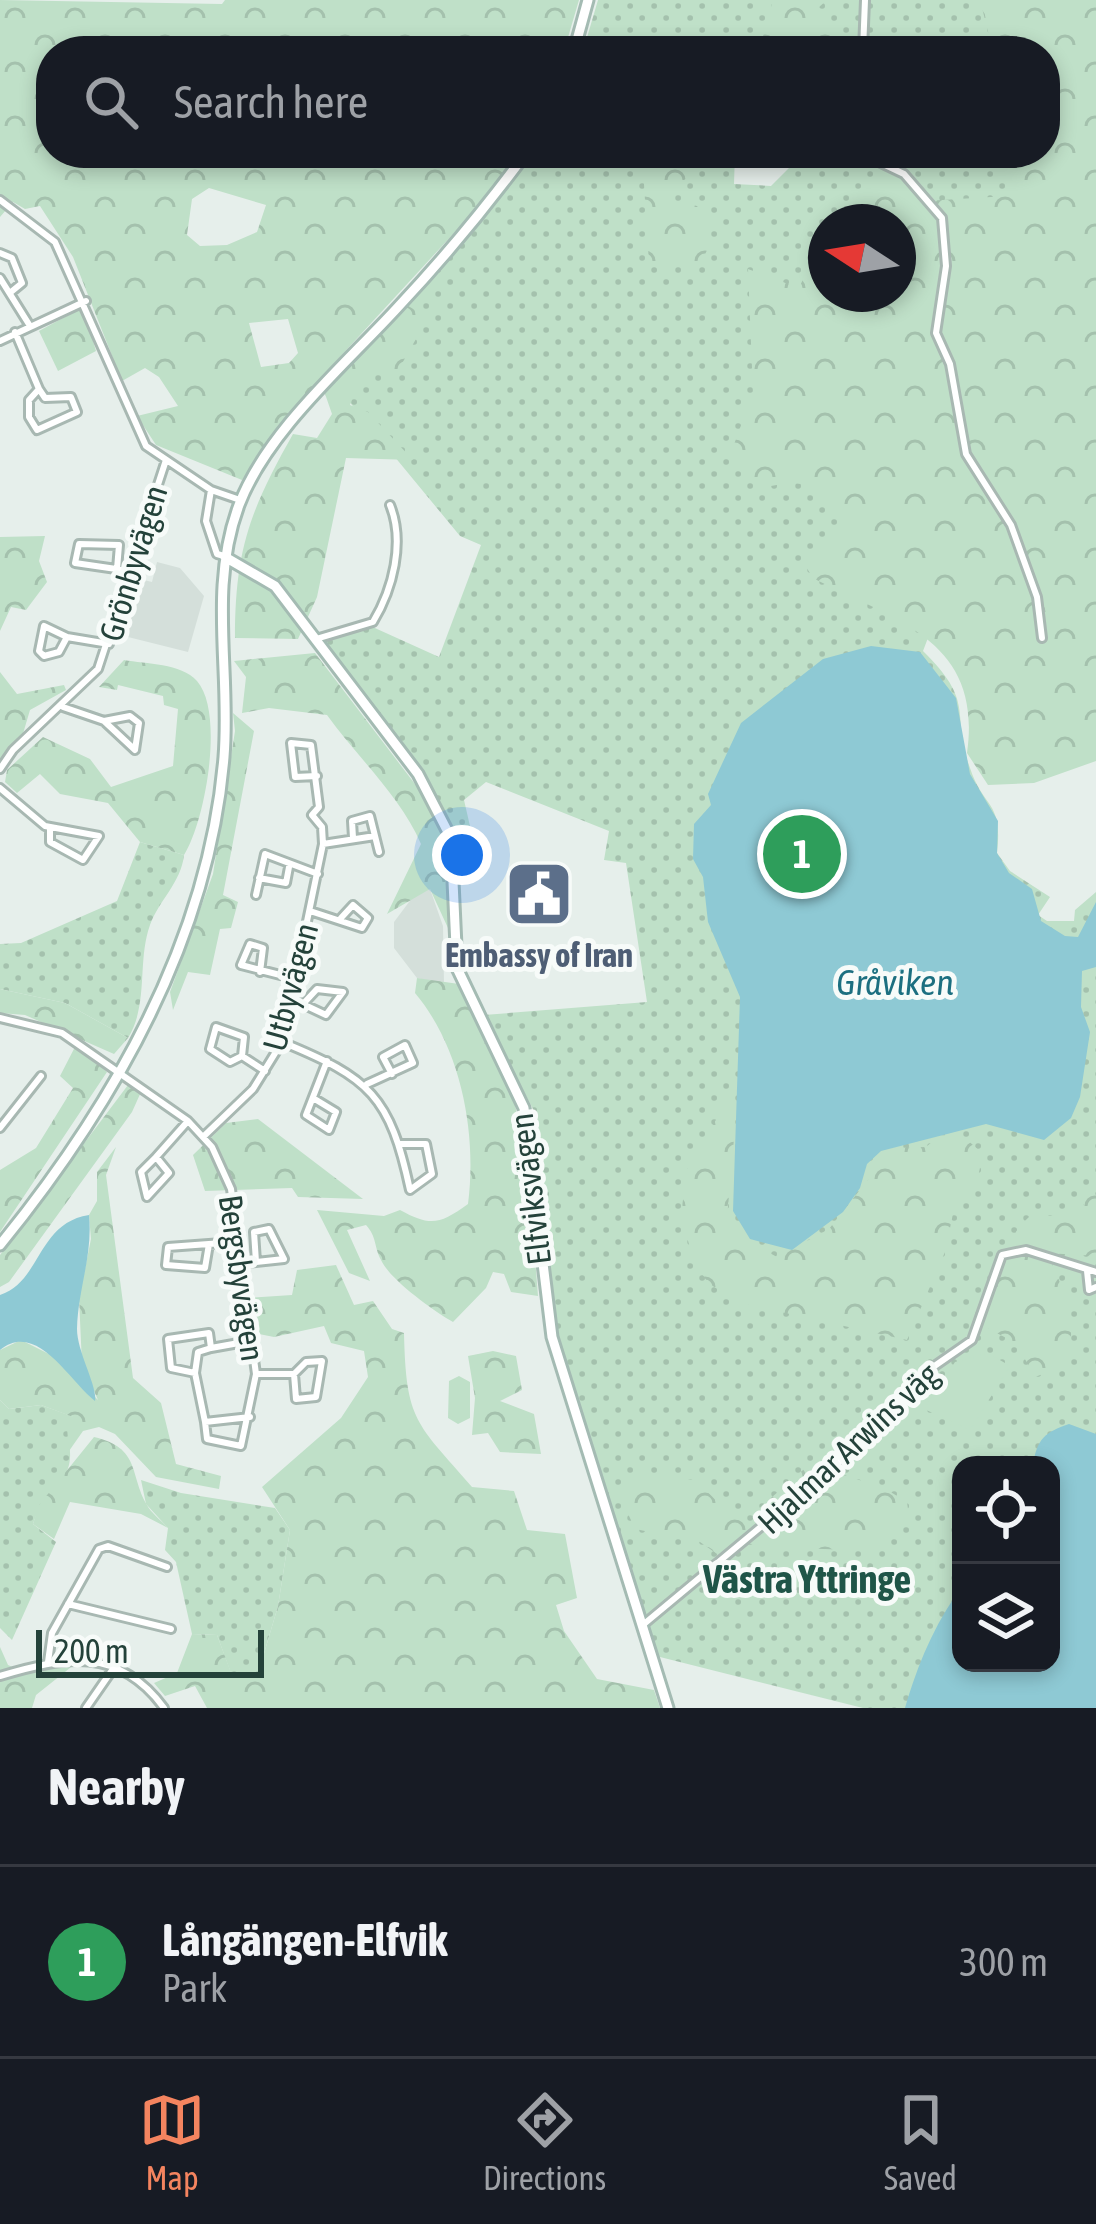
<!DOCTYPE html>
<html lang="en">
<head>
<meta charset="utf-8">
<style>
  body { margin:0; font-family:"Asap Condensed",sans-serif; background:#242831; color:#f1f3f6 }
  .controls { position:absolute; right:36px; bottom:36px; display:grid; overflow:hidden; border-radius:24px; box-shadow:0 6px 18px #0003 }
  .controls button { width:108px; height:108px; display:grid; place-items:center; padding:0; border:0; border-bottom:3px solid #363941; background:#171b24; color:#f1f3f6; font:60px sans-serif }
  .compass { position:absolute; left:808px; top:204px; width:108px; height:108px; border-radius:50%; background:#171b24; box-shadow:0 6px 18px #0003; rotate:282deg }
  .scale { position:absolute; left:36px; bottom:30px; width:228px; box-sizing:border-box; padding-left:12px; border:6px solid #24423a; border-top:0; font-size:33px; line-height:42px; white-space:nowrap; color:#24423a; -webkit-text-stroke:9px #f7fbf9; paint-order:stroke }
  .you { position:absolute; left:462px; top:855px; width:42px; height:42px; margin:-30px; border:9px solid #fff; border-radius:50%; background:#1a73e8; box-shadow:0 0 0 18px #1a73e833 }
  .badge { display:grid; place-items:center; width:78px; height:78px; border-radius:50%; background:#f4845f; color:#fff; font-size:39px; font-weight:700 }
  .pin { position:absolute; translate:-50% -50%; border:6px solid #fff; box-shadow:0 3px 12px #0006 }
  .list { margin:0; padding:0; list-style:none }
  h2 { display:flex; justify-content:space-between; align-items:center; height:156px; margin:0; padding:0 48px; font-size:51px }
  h2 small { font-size:39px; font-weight:400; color:#9ea1a6 }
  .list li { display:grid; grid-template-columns:78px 1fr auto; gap:36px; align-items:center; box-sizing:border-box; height:192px; padding:0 48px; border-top:3px solid #363941 }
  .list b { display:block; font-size:45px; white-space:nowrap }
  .list p { margin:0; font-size:39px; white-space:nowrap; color:#9ea1a6 }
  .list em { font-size:39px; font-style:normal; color:#9ea1a6 }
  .icon { flex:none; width:66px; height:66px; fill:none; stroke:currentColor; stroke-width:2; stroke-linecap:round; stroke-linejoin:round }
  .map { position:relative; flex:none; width:1096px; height:1708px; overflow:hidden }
  .search { position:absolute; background:#171b24; box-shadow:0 6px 18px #0003; left:36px; right:36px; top:36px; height:132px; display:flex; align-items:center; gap:30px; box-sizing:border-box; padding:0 42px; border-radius:48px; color:#9ea1a6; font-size:45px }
  .sheet { height:348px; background:#171b24 }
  nav { display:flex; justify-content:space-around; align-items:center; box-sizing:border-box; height:168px; border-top:3px solid #363941; background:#171b24; font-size:33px; color:#9ea1a6 }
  nav a { display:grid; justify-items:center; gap:6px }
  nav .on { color:#f4845f }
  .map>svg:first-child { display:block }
  .built { fill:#d4dfda }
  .grass { fill:url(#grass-dots); fill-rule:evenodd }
  .forest { fill:url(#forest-crowns); fill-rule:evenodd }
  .garden { fill:#bfe0c8 }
  .water { fill:#8ec9d4 }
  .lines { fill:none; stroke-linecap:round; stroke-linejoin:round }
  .street-casing { stroke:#a8b8b2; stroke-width:12 }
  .secondary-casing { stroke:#a4bbb3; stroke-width:15 }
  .street { stroke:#fff; stroke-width:6 }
  .secondary { stroke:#fff; stroke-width:9 }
  .labels { text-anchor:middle; stroke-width:10; stroke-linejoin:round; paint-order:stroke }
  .street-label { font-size:33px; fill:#24423a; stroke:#f7fbf9 }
  .service-label { font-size:33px; font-weight:bold; fill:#4e5e75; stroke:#f7fbf9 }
  .water-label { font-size:36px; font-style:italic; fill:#1c6f80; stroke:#f7fbf9 }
  .quarter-label { font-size:39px; font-weight:bold; fill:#1f5548; stroke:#f7fbf9 }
</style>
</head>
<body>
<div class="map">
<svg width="1096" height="1708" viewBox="0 0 1096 1708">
  <defs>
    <pattern id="grass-dots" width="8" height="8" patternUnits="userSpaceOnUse" patternTransform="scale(3)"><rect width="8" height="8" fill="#bfe0c8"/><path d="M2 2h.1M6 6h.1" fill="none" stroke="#a4c1ad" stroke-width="1.8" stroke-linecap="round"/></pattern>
    <pattern id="forest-crowns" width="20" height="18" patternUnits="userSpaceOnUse" patternTransform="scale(3)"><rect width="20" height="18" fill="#bfe0c8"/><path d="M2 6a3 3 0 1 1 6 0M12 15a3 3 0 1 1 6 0" fill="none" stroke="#a4c1ad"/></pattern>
  </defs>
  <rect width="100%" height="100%" fill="#e6efeb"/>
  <path class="built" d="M 157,562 L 180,568 L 204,596 L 188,652 L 124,636 L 140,579 L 152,582 Z
    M 430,889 L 443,926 L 444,984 L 417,978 L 394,948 L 394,922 L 415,894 Z"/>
  <path class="grass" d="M 598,0 L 1096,0 L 950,580 L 923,651 C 977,704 950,712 970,768 C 984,810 1003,800 997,853 L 1010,871 L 1050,897 L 1038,915 L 1047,921 L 1074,921 L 1075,910 L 1096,892 L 1096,1597 L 1036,1708 L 863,1708 L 656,1656 L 560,1355 L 548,1296 L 533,1109 L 484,1015 L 647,1002 L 626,863 L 604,860 L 609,831 L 486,782 L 464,800 L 475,848 L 458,846 L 415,764 L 318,636 L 366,624 L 439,657 L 481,545 L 460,536 L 333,382 L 537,153 L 735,153 L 734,184 L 771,186 L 804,153 L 1045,153 L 1045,51 L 583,51 ZM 826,222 L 898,222 L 898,294 L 826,294 ZM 961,1465 L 1051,1465 L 1051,1663 L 961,1663 Z
    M 140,842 L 184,855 C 181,883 159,900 150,925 C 137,961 149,1004 128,1038 L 65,1003 L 0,989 L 0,944 L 21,943 L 117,901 Z
    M 0,1400 L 9,1409 L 41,1405 L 74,1417 C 64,1434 73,1448 69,1465 C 63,1488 40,1501 33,1524 L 56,1542 L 12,1640 L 0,1628 Z
    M 141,1480 L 181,1493 L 275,1508 L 290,1530 L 278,1606 L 258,1674 L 232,1676 L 217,1635 L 192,1634 L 176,1562 L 165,1550 L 168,1528 L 146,1504 Z"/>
  <path class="forest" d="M 0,0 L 222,4 L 225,0 L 579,0 L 564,51 L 51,51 L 51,153 L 517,153 L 478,207 L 315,384 L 242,480 L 156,445 L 137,416 L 178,406 L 159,377 L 145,368 L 122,381 L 73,257 L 40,206 L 25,209 L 13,202 L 0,217 ZM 209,188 L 266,205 L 257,232 L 227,245 L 200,246 L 187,235 L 192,199 ZM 288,319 L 298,353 L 289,363 L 261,367 L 249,323 Z
    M 773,0 L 827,0 L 818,8 L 831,37 L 855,51 L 759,51 Z
    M 980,0 L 1096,0 L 1096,761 L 1034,783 L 988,785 L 967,753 C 983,640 896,621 813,578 L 803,562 L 844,527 C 819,486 811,476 762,488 L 729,458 L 753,393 L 748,269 L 799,288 L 812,260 L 826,252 L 826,294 L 898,294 L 898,222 L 865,222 L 855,204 L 883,165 L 926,201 L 1007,196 L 1013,153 L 1045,153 L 1045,51 L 993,51 Z
    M 642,153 L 732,153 L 675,185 L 672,200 L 697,206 L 711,218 L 709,246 L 700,265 L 649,263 Z
    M 405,304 L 428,318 L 396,374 L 361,373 L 350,405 L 368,412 L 413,460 L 346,458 L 317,597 L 298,639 L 235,638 C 235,550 250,510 293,434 L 317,438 L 332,414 L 324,391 Z
    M 83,307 L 96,351 L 58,371 L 39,331 Z
    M 45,536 L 39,561 L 47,582 L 26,610 L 11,607 L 0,631 L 0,537 Z
    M 315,653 L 434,809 L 449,855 L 448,928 L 430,889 L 387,914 L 421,844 C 401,797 358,758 327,715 L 269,708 L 242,713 L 246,677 L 234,661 Z
    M 124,660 C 146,664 181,663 197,681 C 225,713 205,822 184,855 L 140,842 L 108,803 L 60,794 L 40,774 L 17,793 L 5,782 L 7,770 L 43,737 L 90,759 L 111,787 L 173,766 L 178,709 L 164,705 L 163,696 L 118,685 L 117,690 L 99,687 Z
    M 0,672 L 17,694 L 64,685 L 66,690 L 30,710 L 22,737 L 0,762 Z
    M 233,713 L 254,731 L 223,895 L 238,902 L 231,928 L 220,929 L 210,975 L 188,972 L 173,1010 L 170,992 L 213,874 L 235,731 Z
    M 417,978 L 459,984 L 515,1105 L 527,1155 L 538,1296 L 511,1292 L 504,1274 L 493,1272 L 486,1288 L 453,1322 C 434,1311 390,1280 381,1260 C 374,1247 377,1237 366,1225 L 347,1230 L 370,1281 L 349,1273 L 317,1210 L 384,1216 L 400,1210 C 431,1227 440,1224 468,1204 C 477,1135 462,1049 415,993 Z
    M 0,989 L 65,1003 L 128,1038 L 114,1054 L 25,1015 L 0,1013 Z
    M 76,1045 L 107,1072 L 0,1232 L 0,1170 L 36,1148 L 73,1088 L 60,1076 Z
    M 128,1085 L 141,1092 L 132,1112 L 9,1282 L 0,1287 L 0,1255 Z
    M 730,1096 L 735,1127 L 727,1218 L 731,1232 L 777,1257 L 829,1229 L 893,1148 L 926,1147 L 940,1135 L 964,1137 L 983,1154 L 978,1177 L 955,1204 L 945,1252 L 907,1340 L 740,1303 L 708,1283 L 693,1259 L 681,1215 L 687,1169 Z
    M 258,1119 L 363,1199 L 298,1197 L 292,1188 L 205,1191 L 193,1155 L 226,1123 Z
    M 116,1147 L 106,1175 L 133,1378 L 161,1403 L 176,1464 L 221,1476 L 219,1489 L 156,1477 L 115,1434 L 99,1427 L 83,1431 L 69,1451 L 67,1428 L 73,1417 L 41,1405 L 9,1409 L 0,1400 L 0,1350 L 21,1340 L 55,1357 L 98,1400 L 82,1364 L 79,1298 L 91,1239 L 89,1215 L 97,1201 L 97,1172 Z
    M 1090,1191 L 1096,1195 L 1096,1256 L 1047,1253 C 1065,1291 1078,1324 1067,1365 L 1035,1377 L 1016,1343 L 985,1327 C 995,1289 999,1244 1029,1217 L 1079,1214 Z
    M 336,1265 L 354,1305 L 373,1301 L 392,1329 L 404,1333 C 406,1422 416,1422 472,1487 L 514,1491 L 527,1530 L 565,1534 L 577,1598 L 556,1605 L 564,1631 L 597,1679 L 654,1690 L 660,1708 L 207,1708 L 195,1686 L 165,1696 L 154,1683 L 177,1673 L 192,1634 L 217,1635 L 232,1675 L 258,1674 L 278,1606 L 290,1530 L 262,1487 L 341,1418 L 368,1377 L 364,1351 L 331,1343 L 324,1326 L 274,1337 L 254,1333 L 248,1298 L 292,1295 L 297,1270 Z
    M 493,1351 L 516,1356 L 522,1390 L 500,1401 L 534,1414 L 541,1454 L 500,1452 L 488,1433 L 472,1435 L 475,1398 L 468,1356 Z
    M 94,1437 C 141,1448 129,1474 147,1505 C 151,1513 162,1521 168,1528 L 141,1514 L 70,1502 L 54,1539 L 33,1524 L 39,1505 Z
    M 810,1464 L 884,1488 L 907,1502 L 908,1509 L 873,1552 C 825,1547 783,1551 736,1541 L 720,1556 L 700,1542 L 635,1529 L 624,1505 L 625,1482 L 647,1476 L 696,1480 L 734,1519 L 757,1524 L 769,1517 L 756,1511 Z
    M 0,1647 L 8,1665 L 28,1674 L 80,1660 L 36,1695 L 32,1708 L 0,1708 Z"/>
  <path class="garden" d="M 988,1353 L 1010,1366 L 970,1430 L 924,1409 L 955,1362 Z
    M 459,1376 L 470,1382 L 470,1418 L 458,1424 L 448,1418 L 449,1381 Z"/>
  <path class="water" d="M 871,646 L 920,652 L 956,698 L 970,774 L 998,821 L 997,853 L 1009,873 L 1032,889 L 1041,921 L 1065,936 L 1078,937 L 1096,902 L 1096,967 L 1082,971 L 1081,1007 L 1090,1032 L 1080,1097 L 1071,1118 L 1044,1140 L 986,1124 L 881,1151 L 867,1164 L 860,1188 L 843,1212 L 792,1250 L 750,1239 L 733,1211 L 740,997 L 708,922 L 703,877 L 693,859 L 694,824 L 711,805 L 708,794 L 741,723 L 823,659 Z
    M 89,1215 C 93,1256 78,1288 77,1329 C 77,1352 98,1387 95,1401 C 69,1381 37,1320 0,1350 L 0,1295 C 41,1282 37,1223 89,1215 Z
    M 1069,1424 L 1096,1434 L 1096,1708 L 905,1708 C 918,1664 934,1625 961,1588 L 961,1663 L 1051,1663 L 1051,1465 L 1033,1465 C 1037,1439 1045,1432 1069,1424 Z"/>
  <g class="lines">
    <g class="street-casing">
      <path id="street" d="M 863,51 L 865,0
        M 860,153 L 904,174 L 942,218 L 946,266 L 936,333 L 950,364 L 966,454 L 1011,525 L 1037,597 L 1042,638
        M 0,200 L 55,242 L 146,446 L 211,490 L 240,500
        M 0,253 L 12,258 L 22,283 L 11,292
        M 0,278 L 30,326
        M 15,332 L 39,389 L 29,400 L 29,417 L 37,430 L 77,412 L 71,397 L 45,398 L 39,389
        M 0,341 L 86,301
        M 211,490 L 206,521 L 217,554 L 224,556
        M 117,569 L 119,545 L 79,544 L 75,563 L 130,571
        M 67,637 L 44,626 L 39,651 L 44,656 L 59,652 L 67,637 L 109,644
        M 316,639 L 373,622 C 393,589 405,542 390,505
        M 63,707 L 104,721 L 135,750 L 139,723 L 130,716 L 104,721
        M 0,769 L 13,750 L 98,669 L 166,460
        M 0,788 L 45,826 L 99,836 L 83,860 L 50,842 L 50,827
        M 375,836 L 379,852
        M 323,844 L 375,836 L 370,816 L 352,821 L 353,838
        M 259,878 L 286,883 L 289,867
        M 256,895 L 265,854 L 318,874
        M 310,911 L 362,928 L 368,918 L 353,905 L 341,918
        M 260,972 L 263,948 L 250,944 L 241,965 L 296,979
        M 292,999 L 326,1015 L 343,992 L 317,989 L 303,1004
        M 0,1018 L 62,1033 L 188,1121 L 212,1147 L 231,1189 L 256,1374 L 241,1446 L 207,1439 L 205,1422 L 250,1417
        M 282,1042 C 370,1078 390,1096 410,1190 L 432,1174 L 426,1144 L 400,1144
        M 242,1056 L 244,1037 L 216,1027 L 210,1049 L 230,1062 L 242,1056 L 265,1071
        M 367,1084 L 413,1063 L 405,1045 L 383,1057 L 392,1074
        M 313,1098 L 336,1112 L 329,1130 L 306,1115 L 327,1061
        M 0,1128 L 41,1076
        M 203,1137 L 253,1089 L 282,1042 L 323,844 L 322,827 L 312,815 L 319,807 L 311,745 L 291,743 L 295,777 L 317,776
        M 156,1157 L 169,1173 L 147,1197 L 141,1172 Z
        M 156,1157 L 188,1121
        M 209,1244 L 205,1268 L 166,1265 L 168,1247 L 236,1242
        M 238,1264 L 284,1259 L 269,1229 L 254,1232 L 256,1262
        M 1087,1271 L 1089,1290 L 1096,1287
        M 211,1348 L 198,1352 L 195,1373 L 171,1368 L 168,1339 L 209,1333 L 211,1348 L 250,1341
        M 195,1373 L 205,1422
        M 256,1374 L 294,1374 L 296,1399 L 316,1397 L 322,1361 L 306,1362 L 294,1374
        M 68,1604 L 171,1629
        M 644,1624 L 858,1446 L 923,1374 L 972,1340 L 1002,1255 L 1026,1250 L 1096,1272
        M 48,1662 L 52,1633 L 99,1549 L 108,1546 L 167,1567
        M 0,1676 C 64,1657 119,1646 164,1708
        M 86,1708 L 115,1666"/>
    </g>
    <g class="secondary-casing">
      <path id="secondary" d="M 574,51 L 588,0
        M 225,557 L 275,586 L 418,774 L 451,838 L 457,968 L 524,1108 L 552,1337 L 668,1708
        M 0,1245 C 113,1106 209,939 224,757 C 231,671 208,588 239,505 C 267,431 346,364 398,307 C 443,259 487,206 526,153"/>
    </g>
    <use href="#street" class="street"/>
    <use href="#secondary" class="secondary"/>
  </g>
  <defs>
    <g id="civic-square" transform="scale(3.45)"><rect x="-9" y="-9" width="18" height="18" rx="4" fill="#5c6f8a" stroke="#f7fbf9"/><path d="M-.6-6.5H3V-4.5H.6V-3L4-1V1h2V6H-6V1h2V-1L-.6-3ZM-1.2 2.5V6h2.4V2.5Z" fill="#fff"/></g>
  </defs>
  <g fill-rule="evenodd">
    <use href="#civic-square" x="539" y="894"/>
  </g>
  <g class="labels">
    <g class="street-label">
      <text transform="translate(133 563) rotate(-73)" y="12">Grönbyvägen</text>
      <text transform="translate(290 987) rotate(-75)" y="12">Utbyvägen</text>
      <text transform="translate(530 1189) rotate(-97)" y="12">Elfviksvägen</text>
      <text transform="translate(242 1278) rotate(82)" y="12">Bergsbyvägen</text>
      <text transform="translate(848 1448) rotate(-43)" y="12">Hjalmar Arwins väg</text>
    </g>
    <g class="service-label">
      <text x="539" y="967">Embassy of Iran</text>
    </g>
    <g class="water-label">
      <text x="895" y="995">Gråviken</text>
    </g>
    <g class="quarter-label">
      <text x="807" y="1593">Västra Yttringe</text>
    </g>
  </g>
</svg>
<div class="controls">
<button><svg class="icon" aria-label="locate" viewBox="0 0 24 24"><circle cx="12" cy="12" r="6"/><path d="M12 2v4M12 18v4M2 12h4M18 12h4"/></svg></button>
<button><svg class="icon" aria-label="layers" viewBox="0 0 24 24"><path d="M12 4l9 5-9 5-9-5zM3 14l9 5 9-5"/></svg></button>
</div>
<svg class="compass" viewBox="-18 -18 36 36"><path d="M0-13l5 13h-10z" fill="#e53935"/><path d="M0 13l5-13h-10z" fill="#9ea1a6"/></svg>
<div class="scale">200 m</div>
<div class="you"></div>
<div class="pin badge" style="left:802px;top:854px;background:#2e9e5b">1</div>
<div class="search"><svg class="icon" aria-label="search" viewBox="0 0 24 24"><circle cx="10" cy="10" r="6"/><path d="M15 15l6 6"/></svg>Search here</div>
</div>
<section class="sheet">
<h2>Nearby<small></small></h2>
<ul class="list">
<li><span class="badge" style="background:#2e9e5b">1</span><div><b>Långängen-Elfvik</b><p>Park</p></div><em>300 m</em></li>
</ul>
</section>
<nav>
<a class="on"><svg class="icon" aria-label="map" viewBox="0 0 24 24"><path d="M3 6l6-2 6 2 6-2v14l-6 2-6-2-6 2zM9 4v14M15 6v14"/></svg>Map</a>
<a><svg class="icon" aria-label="directions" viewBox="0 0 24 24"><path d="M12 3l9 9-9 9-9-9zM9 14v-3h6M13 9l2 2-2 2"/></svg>Directions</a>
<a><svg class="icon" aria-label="saved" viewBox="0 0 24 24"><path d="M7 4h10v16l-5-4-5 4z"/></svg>Saved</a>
</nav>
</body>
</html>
